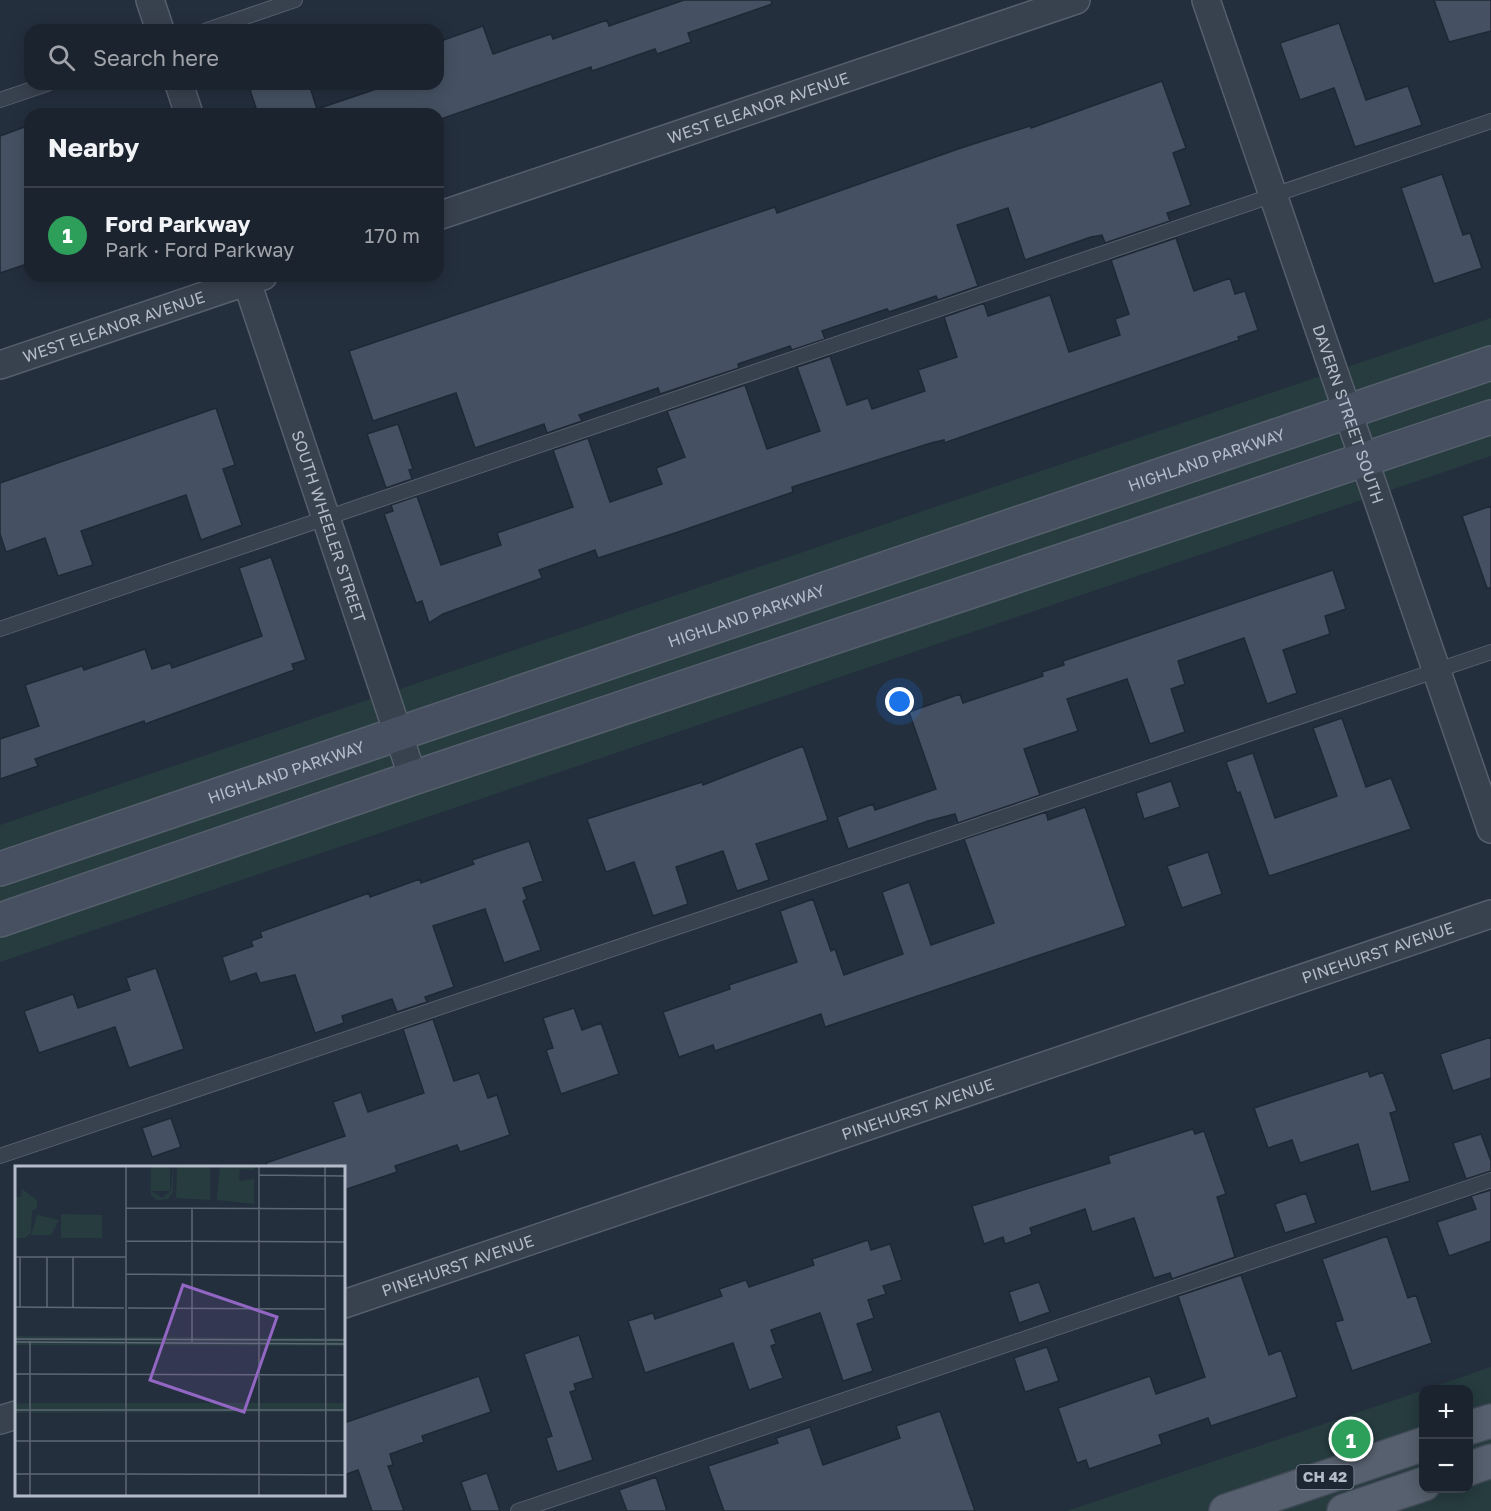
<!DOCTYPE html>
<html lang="en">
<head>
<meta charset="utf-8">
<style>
  body { margin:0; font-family:"Golos Text",sans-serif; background:#282f3a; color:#f1f3f6 }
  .controls { position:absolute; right:18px; bottom:18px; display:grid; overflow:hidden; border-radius:12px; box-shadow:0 3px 15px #0003 }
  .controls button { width:54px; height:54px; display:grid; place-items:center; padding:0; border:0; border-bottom:2px solid #39404a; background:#1b232e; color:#f1f3f6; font:30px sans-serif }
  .you { position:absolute; left:900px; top:702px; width:21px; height:21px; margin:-15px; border:4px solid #fff; border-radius:50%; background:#1a73e8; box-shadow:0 0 0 9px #1a73e833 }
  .badge { display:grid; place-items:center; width:39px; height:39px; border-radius:50%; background:#b45309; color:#fff; font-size:20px; font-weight:700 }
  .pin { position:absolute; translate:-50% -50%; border:3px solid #fff; box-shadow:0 2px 6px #0006 }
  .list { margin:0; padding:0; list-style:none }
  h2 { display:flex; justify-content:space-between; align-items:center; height:78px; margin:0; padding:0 24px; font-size:26px }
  h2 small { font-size:20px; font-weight:400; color:#a0a4aa }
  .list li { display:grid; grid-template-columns:39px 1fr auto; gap:18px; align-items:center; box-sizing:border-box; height:96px; padding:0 24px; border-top:2px solid #39404a }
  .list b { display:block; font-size:22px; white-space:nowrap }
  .list p { margin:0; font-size:20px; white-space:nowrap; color:#a0a4aa }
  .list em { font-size:20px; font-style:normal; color:#a0a4aa }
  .icon { flex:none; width:33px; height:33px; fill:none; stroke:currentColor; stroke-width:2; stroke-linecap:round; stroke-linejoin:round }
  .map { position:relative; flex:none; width:1491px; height:1511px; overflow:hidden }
  .search { position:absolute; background:#1b232e; box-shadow:0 3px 15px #0003; left:24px; top:24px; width:420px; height:66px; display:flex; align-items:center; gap:15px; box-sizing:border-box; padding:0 21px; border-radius:18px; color:#a0a4aa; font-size:22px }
  .panel { position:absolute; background:#1b232e; box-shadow:0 3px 15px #0003; left:24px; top:108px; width:420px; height:174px; border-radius:18px }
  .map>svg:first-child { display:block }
  .green { fill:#263c3f }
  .building { fill:#455162; stroke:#1f2835; stroke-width:1.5 }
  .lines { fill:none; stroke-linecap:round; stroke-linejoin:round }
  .lane-casing { stroke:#565f6c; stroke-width:16 }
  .street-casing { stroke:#565f6c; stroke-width:30 }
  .secondary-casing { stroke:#565f6c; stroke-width:36 }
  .primary-casing { stroke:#414a57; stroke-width:36 }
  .lane { stroke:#38414e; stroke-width:14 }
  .street { stroke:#38414e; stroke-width:27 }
  .secondary { stroke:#465061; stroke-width:33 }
  .primary { stroke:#56606e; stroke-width:33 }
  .labels { text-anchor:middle; stroke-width:6; stroke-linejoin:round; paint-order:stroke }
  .shield { fill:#1d2633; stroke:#878f9c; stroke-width:1.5 }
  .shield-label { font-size:15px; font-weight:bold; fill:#b4bcc9 }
  .street-label { font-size:16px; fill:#b4bcc9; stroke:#1d2633 }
  .inset-road { fill:none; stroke:#5e6776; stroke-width:1.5 }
  .view { fill:#9266c3; fill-opacity:0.15; stroke:#9266c3; stroke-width:3 }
  .inset-edge { fill:none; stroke:#b4bcc9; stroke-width:3 }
</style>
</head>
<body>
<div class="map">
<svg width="1491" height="1511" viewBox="0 0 1491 1511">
  <rect width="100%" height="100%" fill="#242f3e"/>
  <path class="green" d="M 1491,318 L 1491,456 L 0,962 L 0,825 Z
    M 1491,1367 L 1491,1511 L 1067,1511 L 1424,1390 L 1424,1488 L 1468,1488 L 1468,1390 L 1424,1390 Z"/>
  <path class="building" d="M 684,0 L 771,0 L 772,4 L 688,33 L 691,42 L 657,54 L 655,49 L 592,71 L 591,67 L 438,120 L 438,114 L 258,114 L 250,90 L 269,84 L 309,84 L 317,109 L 391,84 L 438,84 L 438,42 L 483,26 L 493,54 L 551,34 L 553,39 L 607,20 L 609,26 Z
    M 1434,0 L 1491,0 L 1491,31 L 1449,42 Z
    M 1339,23 L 1366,100 L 1408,86 L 1422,125 L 1355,147 L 1334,88 L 1300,100 L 1280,43 Z
    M 1162,81 L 1186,148 L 1173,153 L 1191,205 L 1167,213 L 1170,221 L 1105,243 L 1102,235 L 1091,237 L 1025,260 L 1008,208 L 957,225 L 978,286 L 938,300 L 936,296 L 889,312 L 887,309 L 822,331 L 825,339 L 792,350 L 790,346 L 738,364 L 739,368 L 660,394 L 658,388 L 579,415 L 582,421 L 547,433 L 544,424 L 475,448 L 456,393 L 373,421 L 349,351 L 775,207 L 777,213 L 958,149 L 1030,126 L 1031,128 Z
    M 30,125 L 30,263 L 0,273 L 0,136 Z
    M 1442,174 L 1463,235 L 1470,233 L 1482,268 L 1434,284 L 1401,188 Z
    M 1176,238 L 1194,291 L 1230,278 L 1235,294 L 1245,291 L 1258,330 L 1238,337 L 1239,340 L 944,443 L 944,440 L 931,443 L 792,487 L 793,492 L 678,532 L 598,558 L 595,550 L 539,570 L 542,578 L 443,614 L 429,623 L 422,601 L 416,603 L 384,514 L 393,511 L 391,505 L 417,496 L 441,565 L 501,545 L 497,533 L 573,507 L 553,450 L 588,438 L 610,502 L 662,484 L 656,468 L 685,457 L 667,411 L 745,385 L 767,449 L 820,431 L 797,367 L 830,356 L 847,405 L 868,398 L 872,409 L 925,391 L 918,370 L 957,357 L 944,317 L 984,303 L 988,316 L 1050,295 L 1069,352 L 1120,335 L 1115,319 L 1129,314 L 1111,260 Z
    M 216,408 L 235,465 L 223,469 L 242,525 L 201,540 L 186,495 L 81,531 L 93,565 L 58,576 L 45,538 L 6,552 L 0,534 L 0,483 Z
    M 398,424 L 413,469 L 409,470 L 412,479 L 386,488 L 367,434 Z
    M 1491,506 L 1491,588 L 1487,588 L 1462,516 Z
    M 271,557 L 306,660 L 292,664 L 294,670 L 145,724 L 144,721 L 35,759 L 38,766 L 0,779 L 0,739 L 39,726 L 25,685 L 82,666 L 84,670 L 145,649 L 152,669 L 170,663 L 172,668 L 262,636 L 239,568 Z
    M 1333,570 L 1346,609 L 1325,616 L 1330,634 L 1283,650 L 1297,693 L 1267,704 L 1244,638 L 1178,661 L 1185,684 L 1171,689 L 1185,732 L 1150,744 L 1127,679 L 1067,699 L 1078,731 L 1024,749 L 1040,795 L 958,823 L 955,814 L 928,821 L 848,849 L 837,817 L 873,804 L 875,810 L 936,789 L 909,712 L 960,694 L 963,703 L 1043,676 L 1042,672 L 1064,665 L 1063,661 Z
    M 1342,718 L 1366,787 L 1391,778 L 1411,829 L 1269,876 L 1240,792 L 1237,793 L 1226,762 L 1253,753 L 1275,818 L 1337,796 L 1313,728 Z
    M 803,746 L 828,820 L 756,844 L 769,880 L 737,891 L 723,851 L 676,867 L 688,904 L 653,916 L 634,862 L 606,872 L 587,819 L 702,782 L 703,785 Z
    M 1171,781 L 1180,807 L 1144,819 L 1136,793 Z
    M 1085,807 L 1126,926 L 825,1027 L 821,1014 L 715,1051 L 713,1045 L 679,1057 L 663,1012 L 730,989 L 729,985 L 797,962 L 780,911 L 813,899 L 831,951 L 835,949 L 844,975 L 903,954 L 882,892 L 909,882 L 931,945 L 994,923 L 964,839 L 1046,812 L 1048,820 Z
    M 529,841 L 543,881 L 523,888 L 527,899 L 523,901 L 541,950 L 504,963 L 485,909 L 433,926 L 454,987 L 425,997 L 427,1002 L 397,1012 L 392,999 L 342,1016 L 344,1023 L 315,1033 L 295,975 L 260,983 L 256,973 L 230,982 L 222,957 L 253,946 L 251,941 L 262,937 L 260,932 L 369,893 L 370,897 L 420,879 L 421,883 L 474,864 L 472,860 Z
    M 1208,852 L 1222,894 L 1182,908 L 1167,866 Z
    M 156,968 L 184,1049 L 129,1068 L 115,1027 L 39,1053 L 24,1011 L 73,994 L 78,1008 L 130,990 L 126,978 Z
    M 574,1008 L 582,1030 L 601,1023 L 619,1074 L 561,1094 L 546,1050 L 553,1048 L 543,1018 Z
    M 433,1019 L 454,1081 L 479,1073 L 488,1098 L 497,1095 L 510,1135 L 460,1152 L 457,1145 L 395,1166 L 397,1172 L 344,1190 L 344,1167 L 267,1167 L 266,1163 L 345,1136 L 333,1102 L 361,1092 L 368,1112 L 424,1093 L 403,1029 Z
    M 1491,1037 L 1491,1078 L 1453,1091 L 1440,1054 Z
    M 1368,1071 L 1370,1077 L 1383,1072 L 1397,1111 L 1390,1113 L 1410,1181 L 1371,1192 L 1358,1144 L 1300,1163 L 1292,1140 L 1268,1148 L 1254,1108 Z
    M 171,1118 L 181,1147 L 152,1157 L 142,1128 Z
    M 1193,1129 L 1195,1134 L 1204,1131 L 1226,1194 L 1217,1197 L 1235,1257 L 1172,1279 L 1170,1273 L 1154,1278 L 1134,1218 L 1092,1232 L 1085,1209 L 1030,1228 L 1032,1234 L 1005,1244 L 1003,1237 L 984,1244 L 972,1206 L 1110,1163 L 1108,1156 Z
    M 1481,1134 L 1491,1161 L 1491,1171 L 1466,1179 L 1453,1143 Z
    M 1491,1190 L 1491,1241 L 1449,1256 L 1437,1222 L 1476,1209 L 1471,1196 Z
    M 1306,1193 L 1316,1223 L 1285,1233 L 1275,1204 Z
    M 1387,1236 L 1408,1298 L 1416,1295 L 1432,1343 L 1352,1371 L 1335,1322 L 1343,1320 L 1322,1259 Z
    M 868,1240 L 871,1250 L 890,1244 L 902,1280 L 883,1286 L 886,1294 L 868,1300 L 874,1318 L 857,1324 L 873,1371 L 843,1381 L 820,1313 L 771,1330 L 776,1344 L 771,1346 L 783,1378 L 749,1390 L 733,1343 L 645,1373 L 628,1321 L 653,1313 L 655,1319 L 722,1296 L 719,1289 L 746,1280 L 749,1287 L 814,1265 L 812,1259 Z
    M 1241,1275 L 1269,1355 L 1281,1350 L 1297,1397 L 1211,1426 L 1208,1418 L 1159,1435 L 1162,1444 L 1089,1469 L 1086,1460 L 1077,1463 L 1058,1408 L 1150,1376 L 1156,1394 L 1205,1377 L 1178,1296 Z
    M 1039,1282 L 1050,1312 L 1019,1323 L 1009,1292 Z
    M 579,1335 L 593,1378 L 574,1384 L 576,1390 L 570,1392 L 593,1460 L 557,1472 L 546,1438 L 552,1436 L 524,1354 Z
    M 1047,1347 L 1059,1381 L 1025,1392 L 1014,1358 Z
    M 479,1376 L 491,1412 L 422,1436 L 424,1442 L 390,1454 L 393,1465 L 388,1466 L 404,1511 L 372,1511 L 358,1470 L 344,1475 L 344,1423 Z
    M 940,1411 L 975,1511 L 724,1511 L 708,1466 L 778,1443 L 776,1438 L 810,1427 L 823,1465 L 900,1438 L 896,1426 Z
    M 487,1473 L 500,1511 L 471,1511 L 461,1482 Z
    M 656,1477 L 667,1511 L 627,1511 L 619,1490 Z"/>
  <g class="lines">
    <g class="lane-casing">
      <path id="lane" d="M 207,30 L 295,0
        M 0,100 L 47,84
        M 0,629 L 1491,121
        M 0,1156 L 1491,652
        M 518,1511 L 1491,1180"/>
    </g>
    <g class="street-casing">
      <g id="street">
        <path d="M 150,0 L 160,30"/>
        <path id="s1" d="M 1206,0 L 1491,829"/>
        <path d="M 179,84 L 189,114"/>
        <path id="s2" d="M 438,216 L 1076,0"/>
        <path id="s3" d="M 245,276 L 413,778"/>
        <path id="s4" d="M 0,365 L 263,276"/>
        <path id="s5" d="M 344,1304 L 1491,914"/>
        <path d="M 0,1420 L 16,1415"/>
      </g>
    </g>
    <g class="secondary-casing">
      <g id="secondary">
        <path id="s6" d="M 0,869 L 1491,363"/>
        <path d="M 0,920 L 413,778 L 1491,417"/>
      </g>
    </g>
    <g class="primary-casing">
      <path id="primary" d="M 1468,1428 L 1491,1421
        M 1468,1469 L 1491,1461
        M 1226,1511 L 1424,1444
        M 1344,1511 L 1424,1484"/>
    </g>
    <use href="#lane" class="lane"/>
    <use href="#street" class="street"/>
    <use href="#secondary" class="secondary"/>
    <use href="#primary" class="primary"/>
  </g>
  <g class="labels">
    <rect class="shield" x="1296.5" y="1465" width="57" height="24" rx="4.5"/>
    <g class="shield-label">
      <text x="1325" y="1482">CH 42</text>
    </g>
    <g class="street-label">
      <text dy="6" stroke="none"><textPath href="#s2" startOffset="338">WEST ELEANOR AVENUE</textPath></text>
      <text dy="6" stroke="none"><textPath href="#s4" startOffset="120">WEST ELEANOR AVENUE</textPath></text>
      <text dy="6" stroke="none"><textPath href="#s1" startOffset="438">DAVERN STREET SOUTH</textPath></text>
      <text dy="6" stroke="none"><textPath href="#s6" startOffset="1274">HIGHLAND PARKWAY</textPath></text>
      <text dy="6" stroke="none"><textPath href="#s3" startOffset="264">SOUTH WHEELER STREET</textPath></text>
      <text dy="6" stroke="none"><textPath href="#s6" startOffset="788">HIGHLAND PARKWAY</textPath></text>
      <text dy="6" stroke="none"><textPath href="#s6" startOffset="302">HIGHLAND PARKWAY</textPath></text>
      <text dy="6" stroke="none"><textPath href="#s5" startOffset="1092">PINEHURST AVENUE</textPath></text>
      <text dy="6" stroke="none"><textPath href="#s5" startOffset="606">PINEHURST AVENUE</textPath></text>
      <text dy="6" stroke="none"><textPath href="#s5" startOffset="120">PINEHURST AVENUE</textPath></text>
    </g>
  </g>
  <g transform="translate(15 1166)">
    <rect width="330" height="330" fill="#242f3e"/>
    <path d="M 133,0 L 136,25 L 136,0 L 155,0 L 155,25 L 136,25 L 147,32 L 156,25 L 158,0 L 158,26 L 153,33 L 142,34 L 136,29 ZM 162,0 L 195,0 L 195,34 L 161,32 ZM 221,0 L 239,0 L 239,4 L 225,3 L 224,15 L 239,13 L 239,38 L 202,34 L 205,1 ZM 7,23 L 22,34 L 22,42 L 17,45 L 16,67 L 10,72 L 0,72 L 0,31 L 6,31 ZM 46,48 L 87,49 L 87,72 L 46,72 ZM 22,49 L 44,54 L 36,69 L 16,69 ZM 0,170 L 330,172 L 330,180 L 0,179 ZM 12,237 L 330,237 L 330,246 L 0,247 L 0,238 Z" fill="#263c3f"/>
    <path class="inset-road" d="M 111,0 L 111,148M 310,0 L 311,330M 244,9 L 330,10M 111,42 L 330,43M 111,75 L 330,76M 0,91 L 111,91M 32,91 L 32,141M 58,91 L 58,141M 111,108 L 330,110M 0,141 L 109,142M 5,141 L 5,91M 113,142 L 310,143M 0,173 L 330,174M 0,176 L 330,178M 177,176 L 177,42M 0,208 L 330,209M 0,244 L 330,244M 0,275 L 330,275M 0,308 L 110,308M 112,308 L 330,309M 15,330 L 15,175M 111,330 L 111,135M 244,330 L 244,0"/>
    <path class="view" d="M 168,119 L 262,151 L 229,246 L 135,214 Z"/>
    <rect width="330" height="330" class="inset-edge"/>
  </g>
</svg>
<div class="controls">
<button>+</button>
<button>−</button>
</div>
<div class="you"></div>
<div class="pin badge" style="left:1351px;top:1439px;background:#2e9e5b">1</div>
<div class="search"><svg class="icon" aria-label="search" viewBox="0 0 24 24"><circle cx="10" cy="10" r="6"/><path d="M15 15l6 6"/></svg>Search here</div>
<section class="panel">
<h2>Nearby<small></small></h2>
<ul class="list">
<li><span class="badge" style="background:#2e9e5b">1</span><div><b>Ford Parkway</b><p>Park · Ford Parkway</p></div><em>170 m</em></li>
</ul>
</section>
</div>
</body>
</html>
